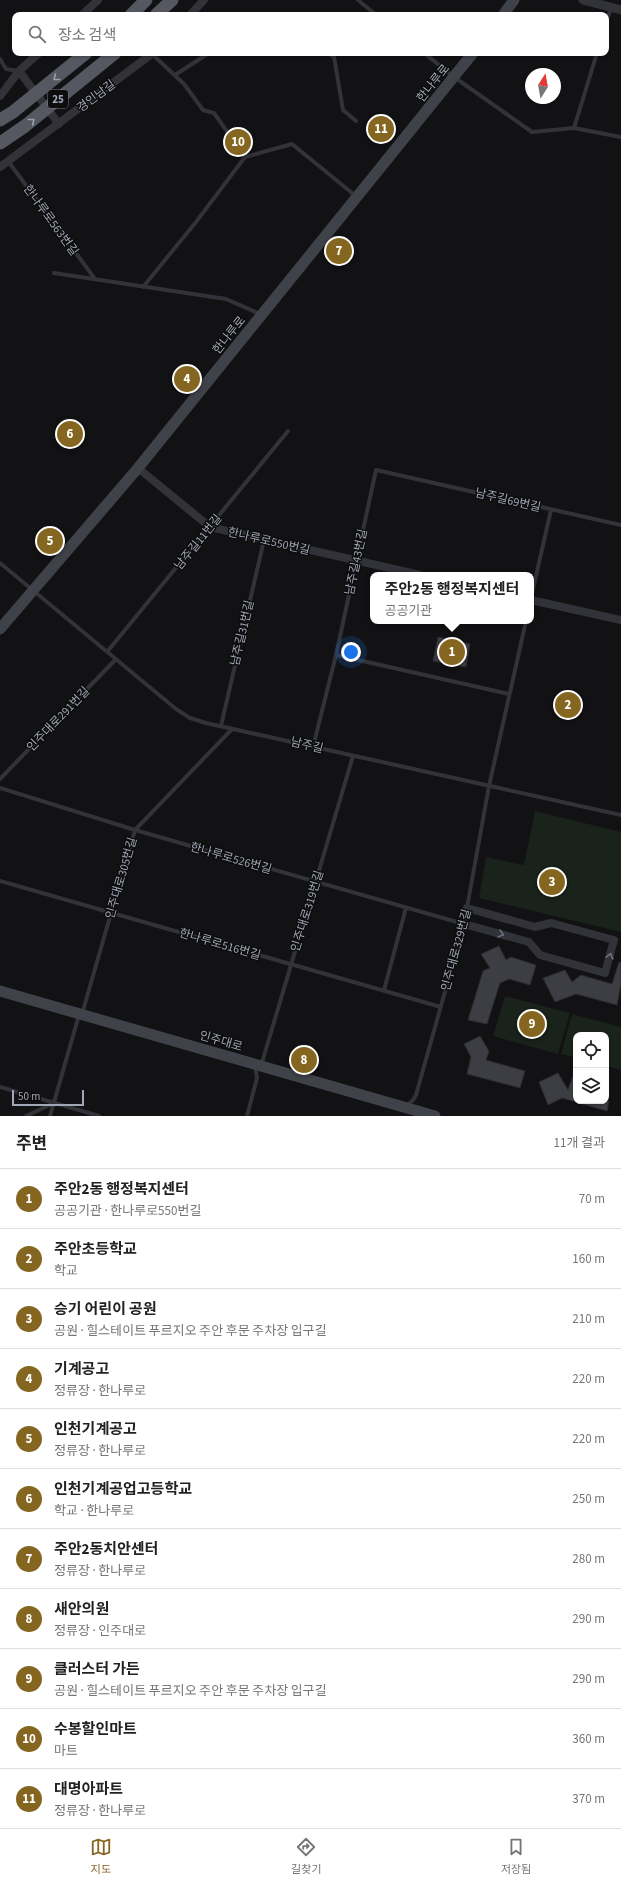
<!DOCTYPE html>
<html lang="ko">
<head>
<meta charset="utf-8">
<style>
  body { margin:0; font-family:"Source Sans 3","Noto Sans KR",sans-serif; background:#f6f6f6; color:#222 }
  .controls { position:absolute; right:12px; bottom:12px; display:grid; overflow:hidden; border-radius:8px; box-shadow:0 1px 3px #0004 }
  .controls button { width:36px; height:36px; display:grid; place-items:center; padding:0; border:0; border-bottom:1px solid #e0e0e0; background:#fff; color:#222; font:20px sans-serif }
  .compass { position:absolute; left:525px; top:68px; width:36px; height:36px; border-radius:50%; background:#fff; box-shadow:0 1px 3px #0004; rotate:11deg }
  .scale { position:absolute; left:12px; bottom:10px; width:72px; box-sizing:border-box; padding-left:4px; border:2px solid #a1a7b6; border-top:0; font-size:11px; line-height:14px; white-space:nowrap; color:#a1a7b6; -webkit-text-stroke:3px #0d0d0e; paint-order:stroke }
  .you { position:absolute; left:351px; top:652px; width:14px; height:14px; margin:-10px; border:3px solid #fff; border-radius:50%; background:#1a73e8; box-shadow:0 0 0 6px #1a73e833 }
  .badge { display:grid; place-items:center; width:26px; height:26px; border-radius:50%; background:#856620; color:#fff; font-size:13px; font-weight:700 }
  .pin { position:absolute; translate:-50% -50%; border:2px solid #fff; box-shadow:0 1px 4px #0006 }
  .popup { position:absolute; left:370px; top:572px; width:164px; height:52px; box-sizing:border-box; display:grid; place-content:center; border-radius:8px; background:#fff; filter:drop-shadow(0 1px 3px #0005); font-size:13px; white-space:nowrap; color:#767676 }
  .popup b { font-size:15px; color:#222 }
  .popup::after { content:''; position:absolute; left:50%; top:100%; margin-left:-8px; border:8px solid transparent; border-top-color:#fff }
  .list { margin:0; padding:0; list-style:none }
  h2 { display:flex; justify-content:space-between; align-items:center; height:52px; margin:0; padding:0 16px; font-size:17px }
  h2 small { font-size:13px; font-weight:400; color:#767676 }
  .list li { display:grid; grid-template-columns:26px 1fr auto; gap:12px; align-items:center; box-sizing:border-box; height:60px; padding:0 16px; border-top:1px solid #e0e0e0 }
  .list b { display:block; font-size:15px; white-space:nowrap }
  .list p { margin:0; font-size:13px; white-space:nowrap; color:#767676 }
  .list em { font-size:13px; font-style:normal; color:#767676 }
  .icon { flex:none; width:22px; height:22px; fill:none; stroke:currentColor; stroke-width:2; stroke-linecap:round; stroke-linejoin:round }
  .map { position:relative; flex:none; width:621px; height:1116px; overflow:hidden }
  .search { position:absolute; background:#fff; box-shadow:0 1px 3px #0004; left:12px; right:12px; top:12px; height:44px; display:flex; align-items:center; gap:10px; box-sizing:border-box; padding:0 14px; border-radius:8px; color:#767676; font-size:15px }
  .sheet { height:712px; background:#fff }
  nav { display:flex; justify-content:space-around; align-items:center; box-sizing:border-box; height:56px; border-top:1px solid #e0e0e0; background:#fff; font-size:11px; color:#767676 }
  nav a { display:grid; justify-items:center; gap:2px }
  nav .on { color:#856620 }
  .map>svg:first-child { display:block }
  .green { fill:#19221b }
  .building { fill:#3d3e44; stroke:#2b2b30 }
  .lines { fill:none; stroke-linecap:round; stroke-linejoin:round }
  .service { stroke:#323339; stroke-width:4 }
  .minor { stroke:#323339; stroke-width:8 }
  .tertiary { stroke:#323339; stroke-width:9 }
  .secondary { stroke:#404249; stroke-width:11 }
  .trunk { stroke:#565861; stroke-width:13 }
  .oneway { stroke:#9a9fae }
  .oneway2 { stroke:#6f737e }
  .labels { text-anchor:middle; stroke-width:3; stroke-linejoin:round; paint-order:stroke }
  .shield { fill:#0d0d0e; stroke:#757984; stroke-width:1 }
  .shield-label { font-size:11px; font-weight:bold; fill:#a1a7b6 }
  .street-label { font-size:12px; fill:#a1a7b6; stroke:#0d0d0e }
</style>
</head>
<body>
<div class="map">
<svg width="621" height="1116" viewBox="0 0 621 1116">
  <rect width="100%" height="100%" fill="#121113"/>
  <path class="green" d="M 535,811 L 621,832 L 621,932 L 479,898 L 486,857 L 524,865 Z
    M 505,996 L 570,1013 L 558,1054 L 493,1036 Z
    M 572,1014 L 621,1027 L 621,1070 L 606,1066 L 606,1035 L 576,1035 L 576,1058 L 561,1054 Z"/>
  <path class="building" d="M 438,637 L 470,644 L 466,667 L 433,661 Z
    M 499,946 L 506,960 L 511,957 L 536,965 L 530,985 L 509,979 L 500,983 L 487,1024 L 468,1020 L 483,971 L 490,968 L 481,954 Z
    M 619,962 L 621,963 L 621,984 L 617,1005 L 576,994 L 555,1002 L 543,978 L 565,970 L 572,982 L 581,975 L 612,984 Z
    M 480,1036 L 489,1051 L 486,1060 L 525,1071 L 520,1088 L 467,1074 L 471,1057 L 464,1044 Z
    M 575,1070 L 576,1102 L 562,1098 L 548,1105 L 539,1082 L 558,1073 L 568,1090 Z
    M 580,1101 L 609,1101 L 607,1111 L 579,1103 Z"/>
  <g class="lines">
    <path class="service" d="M 358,0 L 376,15
      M 606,23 L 611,8
      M 328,53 L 334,57 L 343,110 L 356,121
      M 424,53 L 454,77 L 532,132 L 574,128 L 621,137
      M 152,54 L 184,84 L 203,110 L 214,113 L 245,157
      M 0,59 L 6,69 L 18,71
      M 175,75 L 209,53
      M 574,128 L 597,53
      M 8,161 L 95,279
      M 54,273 L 226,299 L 260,314
      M 143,287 L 196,222 L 245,157 L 292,144 L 357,197
      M 0,563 L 176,709 L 190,718 L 206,723 L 621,815
      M 531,598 L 551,510
      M 107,652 L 288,431
      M 336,655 L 509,694
      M 221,726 L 264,540
      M 313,747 L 336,655 L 376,470 L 621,525
      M 0,779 L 116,659
      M 0,788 L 135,830 L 464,924
      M 0,881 L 441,1007
      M 384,990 L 406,908
      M 82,1014 L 135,830 L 232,729
      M 261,1066 L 353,756
      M 0,1087 L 99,1116
      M 406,1106 L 413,1100 L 416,1095 L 464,924 L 489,786 L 526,621
      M 26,1116 L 54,1103
      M 50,1116 L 79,1015
      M 247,1116 L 257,1078 L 255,1066"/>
    <path class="minor" d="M 82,15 L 98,0
      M 190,15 L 204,0
      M 19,71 L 59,124
      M 0,96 L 19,71 L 39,53
      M 0,167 L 153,53
      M 138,468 L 210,527 L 420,575
      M 531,600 L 621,620
      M 464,924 L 529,942 L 540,955 L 605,973 L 614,940 L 551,923 L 535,927 L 467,908"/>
    <path class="tertiary" d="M 583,0 L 621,10"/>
    <path class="secondary" d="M 503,15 L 514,0
      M 0,629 L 138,468 L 473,53
      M 0,991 L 435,1116"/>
    <path class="trunk" d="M 131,15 L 146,0
      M 156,15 L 172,0
      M 0,120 L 13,112 L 86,53
      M 0,143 L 25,126 L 115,53"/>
  </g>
  <defs><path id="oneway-chevron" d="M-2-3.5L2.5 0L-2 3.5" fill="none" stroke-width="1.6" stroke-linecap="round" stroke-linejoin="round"/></defs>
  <g class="oneway">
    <use href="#oneway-chevron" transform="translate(56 78) rotate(141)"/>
    <use href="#oneway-chevron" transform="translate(32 121) rotate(-39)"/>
  </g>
  <g class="oneway2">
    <use href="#oneway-chevron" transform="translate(501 934) rotate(15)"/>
    <use href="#oneway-chevron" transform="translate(610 956) rotate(-75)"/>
  </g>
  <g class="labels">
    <rect class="shield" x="48" y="90" width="20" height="18" rx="3"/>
    <g class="shield-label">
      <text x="58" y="103">25</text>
    </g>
    <g class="street-label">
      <text transform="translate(433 83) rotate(-51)" y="4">한나루로</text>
      <text transform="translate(96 96) rotate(-37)" y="4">경인남길</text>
      <text transform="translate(51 220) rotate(54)" y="4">한나루로563번길</text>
      <text transform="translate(229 335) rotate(-51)" y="4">한나루로</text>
      <text transform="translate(508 500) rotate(13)" y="4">남주길69번길</text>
      <text transform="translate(269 541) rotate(13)" y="4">한나루로550번길</text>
      <text transform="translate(198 542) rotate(-51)" y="4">남주길11번길</text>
      <text transform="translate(356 562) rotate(-78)" y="4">남주길43번길</text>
      <text transform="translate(242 633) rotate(-77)" y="4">남주길31번길</text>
      <text transform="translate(58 719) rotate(-46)" y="4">인주대로291번길</text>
      <text transform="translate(307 745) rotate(13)" y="4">남주길</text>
      <text transform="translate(231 858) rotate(16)" y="4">한나루로526번길</text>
      <text transform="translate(121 878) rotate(-74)" y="4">인주대로305번길</text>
      <text transform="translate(307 911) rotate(-73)" y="4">인주대로319번길</text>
      <text transform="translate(220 944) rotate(16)" y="4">한나루로516번길</text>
      <text transform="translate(456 950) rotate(-75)" y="4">인주대로329번길</text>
      <text transform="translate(221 1041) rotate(16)" y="4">인주대로</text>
    </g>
  </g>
</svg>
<div class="controls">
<button><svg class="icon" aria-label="locate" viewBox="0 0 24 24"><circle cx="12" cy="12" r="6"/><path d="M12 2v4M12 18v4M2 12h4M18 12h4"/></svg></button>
<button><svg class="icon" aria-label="layers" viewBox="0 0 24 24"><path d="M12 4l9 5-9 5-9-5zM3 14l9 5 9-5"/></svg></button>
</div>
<svg class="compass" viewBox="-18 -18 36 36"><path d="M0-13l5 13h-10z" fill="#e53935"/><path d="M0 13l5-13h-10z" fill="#767676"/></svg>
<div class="scale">50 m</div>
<div class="you"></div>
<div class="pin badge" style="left:452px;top:652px">1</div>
<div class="popup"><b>주안2동 행정복지센터</b>공공기관</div>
<div class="pin badge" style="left:568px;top:705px">2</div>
<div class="pin badge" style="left:552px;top:882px">3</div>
<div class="pin badge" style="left:187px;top:379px">4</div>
<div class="pin badge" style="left:50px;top:541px">5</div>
<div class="pin badge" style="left:70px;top:434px">6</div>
<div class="pin badge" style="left:339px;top:251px">7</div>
<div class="pin badge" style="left:304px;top:1060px">8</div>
<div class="pin badge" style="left:532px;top:1024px">9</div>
<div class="pin badge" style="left:238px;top:142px">10</div>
<div class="pin badge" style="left:381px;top:129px">11</div>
<div class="search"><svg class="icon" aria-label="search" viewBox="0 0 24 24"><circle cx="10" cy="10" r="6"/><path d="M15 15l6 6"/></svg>장소 검색</div>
</div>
<section class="sheet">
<h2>주변<small>11개 결과</small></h2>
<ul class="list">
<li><span class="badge">1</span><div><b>주안2동 행정복지센터</b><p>공공기관 · 한나루로550번길</p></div><em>70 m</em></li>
<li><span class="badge">2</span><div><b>주안초등학교</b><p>학교</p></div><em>160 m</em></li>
<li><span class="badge">3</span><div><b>승기 어린이 공원</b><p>공원 · 힐스테이트 푸르지오 주안 후문 주차장 입구길</p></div><em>210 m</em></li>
<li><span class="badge">4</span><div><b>기계공고</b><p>정류장 · 한나루로</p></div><em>220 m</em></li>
<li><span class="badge">5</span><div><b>인천기계공고</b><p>정류장 · 한나루로</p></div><em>220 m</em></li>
<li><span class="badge">6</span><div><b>인천기계공업고등학교</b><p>학교 · 한나루로</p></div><em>250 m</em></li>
<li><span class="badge">7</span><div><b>주안2동치안센터</b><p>정류장 · 한나루로</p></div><em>280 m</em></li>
<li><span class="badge">8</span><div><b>새안의원</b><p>정류장 · 인주대로</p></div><em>290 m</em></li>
<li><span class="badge">9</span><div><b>클러스터 가든</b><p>공원 · 힐스테이트 푸르지오 주안 후문 주차장 입구길</p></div><em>290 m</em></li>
<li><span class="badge">10</span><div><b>수봉할인마트</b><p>마트</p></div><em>360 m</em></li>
<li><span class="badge">11</span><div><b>대명아파트</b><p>정류장 · 한나루로</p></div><em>370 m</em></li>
</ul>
</section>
<nav>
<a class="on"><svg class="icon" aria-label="map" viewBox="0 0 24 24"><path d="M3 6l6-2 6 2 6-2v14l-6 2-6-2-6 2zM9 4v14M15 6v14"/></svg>지도</a>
<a><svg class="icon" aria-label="directions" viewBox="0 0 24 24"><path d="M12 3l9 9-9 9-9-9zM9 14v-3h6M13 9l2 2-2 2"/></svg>길찾기</a>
<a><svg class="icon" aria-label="saved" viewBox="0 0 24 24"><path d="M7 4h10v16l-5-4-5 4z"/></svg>저장됨</a>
</nav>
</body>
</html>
